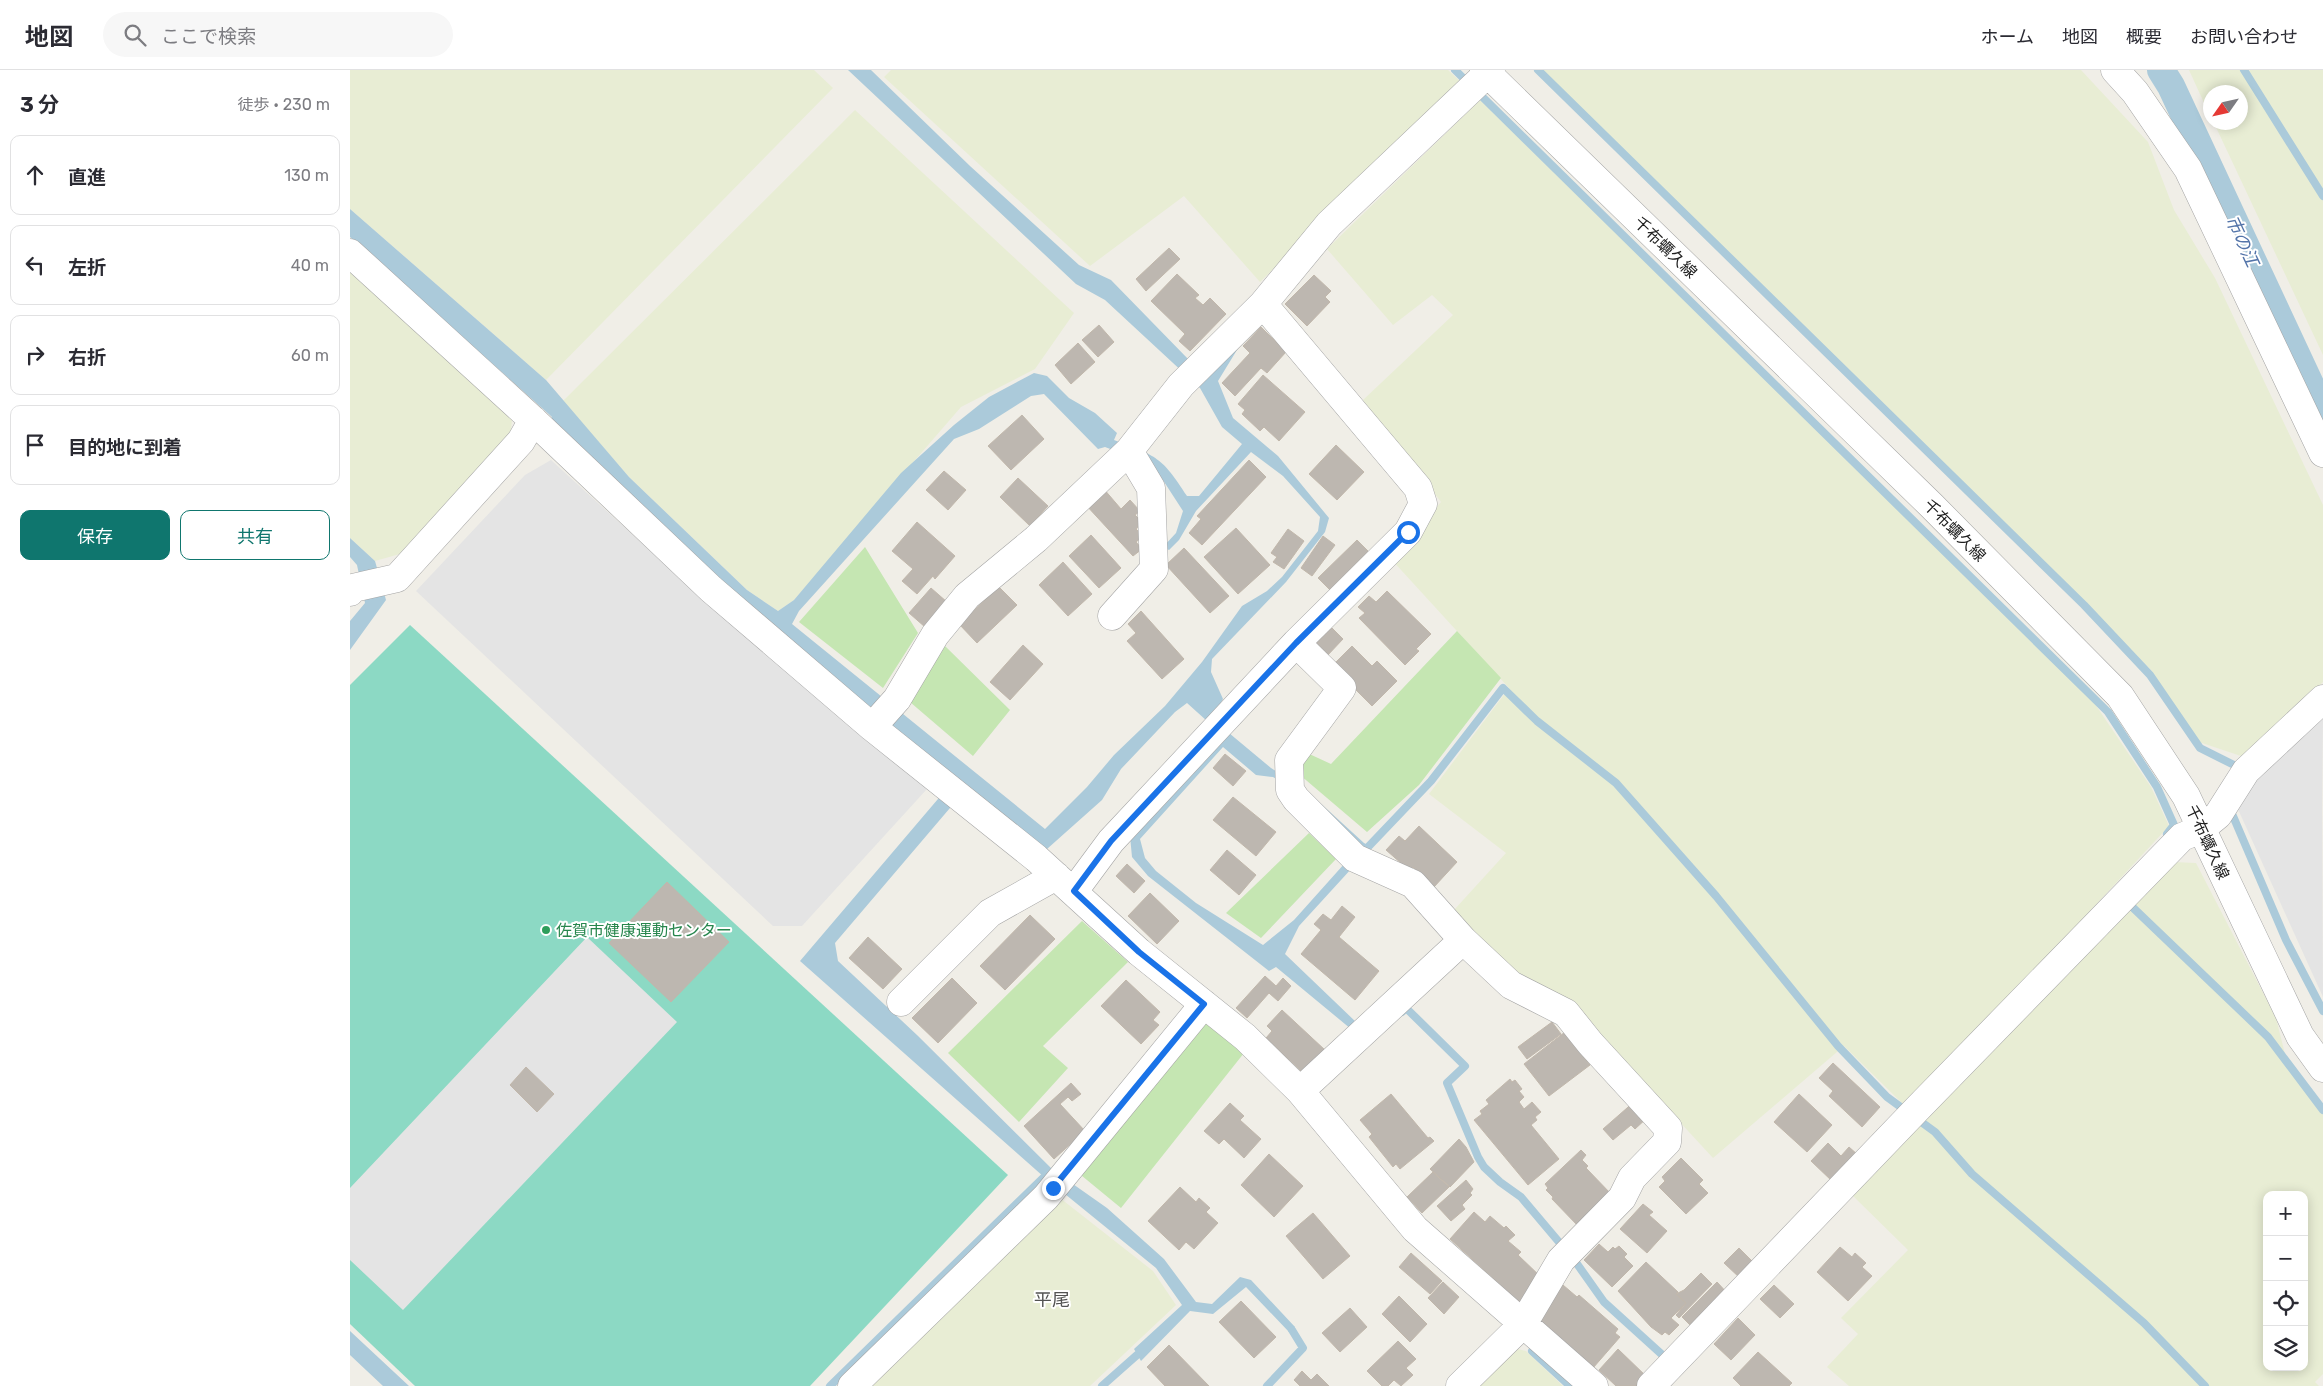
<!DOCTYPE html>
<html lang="ja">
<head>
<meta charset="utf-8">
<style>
  body { margin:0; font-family:Rubik,"Noto Sans JP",sans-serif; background:#f7f7f7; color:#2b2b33 }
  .controls { position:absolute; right:15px; bottom:15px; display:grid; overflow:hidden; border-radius:10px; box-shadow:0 2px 12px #0003 }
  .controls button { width:45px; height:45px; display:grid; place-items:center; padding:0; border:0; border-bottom:1px solid #e1e1e2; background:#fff; color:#2b2b33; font:25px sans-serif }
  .compass { position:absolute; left:1853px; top:15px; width:45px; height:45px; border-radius:50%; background:#fff; box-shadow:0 2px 12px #0003; rotate:236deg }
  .stop { position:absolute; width:15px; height:15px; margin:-11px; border:4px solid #1a73e8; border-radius:50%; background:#fff }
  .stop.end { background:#1a73e8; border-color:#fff; box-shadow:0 1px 5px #0008 }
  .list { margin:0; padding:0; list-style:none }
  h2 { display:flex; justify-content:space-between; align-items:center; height:65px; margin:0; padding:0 20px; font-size:21px }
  h2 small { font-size:16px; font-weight:400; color:#7c7c81 }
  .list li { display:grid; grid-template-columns:32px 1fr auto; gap:15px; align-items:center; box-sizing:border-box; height:80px; margin:0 10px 10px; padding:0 10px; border:1px solid #e1e1e2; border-radius:10px }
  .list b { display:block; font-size:19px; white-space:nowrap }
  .list em { font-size:16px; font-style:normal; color:#7c7c81 }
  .actions { display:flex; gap:10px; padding:15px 20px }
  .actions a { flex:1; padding:11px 0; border:1px solid #0f766e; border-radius:10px; text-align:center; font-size:18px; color:#0f766e }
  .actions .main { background:#0f766e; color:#fff }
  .icon { flex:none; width:28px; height:28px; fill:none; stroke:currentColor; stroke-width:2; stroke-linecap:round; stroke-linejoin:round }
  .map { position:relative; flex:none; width:1973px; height:1316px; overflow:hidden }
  header { display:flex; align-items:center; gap:30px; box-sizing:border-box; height:70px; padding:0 25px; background:#fff; border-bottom:1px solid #e1e1e2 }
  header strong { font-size:24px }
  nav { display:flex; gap:28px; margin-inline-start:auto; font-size:18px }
  .search { width:350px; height:45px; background:#f7f7f7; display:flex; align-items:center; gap:12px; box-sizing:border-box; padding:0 18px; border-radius:28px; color:#7c7c81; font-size:19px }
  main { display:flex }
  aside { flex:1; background:#fff }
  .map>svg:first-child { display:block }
  .farmland { fill:#e8edd4; fill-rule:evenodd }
  .grass { fill:#c5e6b2 }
  .pitch { fill:#8cd9c4 }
  .parking { fill:#e4e4e4 }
  .water { fill:#abcada; fill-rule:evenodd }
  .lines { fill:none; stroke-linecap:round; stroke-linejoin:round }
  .stream { stroke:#abcada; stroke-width:8 }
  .canal { stroke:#abcada; stroke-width:28 }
  .building { fill:#bdb7b0; stroke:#c1b7ab }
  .minor-casing { stroke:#a4a4a4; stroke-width:29 }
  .minor { stroke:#fff; stroke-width:28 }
  .route { stroke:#1a73e8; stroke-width:6 }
  .leisure-dot { fill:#2e9e5b; stroke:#fff; stroke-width:2 }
  .labels { text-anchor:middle; stroke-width:4; stroke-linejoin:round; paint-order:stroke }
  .street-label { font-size:16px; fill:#202020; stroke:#fff }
  .leisure-label { font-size:16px; fill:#27864d; stroke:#fff; text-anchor:start }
  .water-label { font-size:18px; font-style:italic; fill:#5374a9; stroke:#fff }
  .neighbourhood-label { font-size:18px; fill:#535353; stroke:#fff }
</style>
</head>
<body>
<header>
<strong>地図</strong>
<div class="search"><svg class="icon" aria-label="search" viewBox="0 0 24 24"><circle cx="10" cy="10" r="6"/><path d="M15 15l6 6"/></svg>ここで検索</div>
<nav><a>ホーム</a><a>地図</a><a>概要</a><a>お問い合わせ</a></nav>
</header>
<main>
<aside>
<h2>3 分<small>徒歩 · 230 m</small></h2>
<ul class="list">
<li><svg class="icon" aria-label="ahead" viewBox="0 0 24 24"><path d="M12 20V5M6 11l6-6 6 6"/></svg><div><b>直進</b></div><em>130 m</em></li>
<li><svg class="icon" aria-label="left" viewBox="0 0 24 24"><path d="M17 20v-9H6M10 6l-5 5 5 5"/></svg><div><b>左折</b></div><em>40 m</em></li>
<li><svg class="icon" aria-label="right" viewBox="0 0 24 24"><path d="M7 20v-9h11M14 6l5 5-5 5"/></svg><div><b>右折</b></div><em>60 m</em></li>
<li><svg class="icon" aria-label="arrive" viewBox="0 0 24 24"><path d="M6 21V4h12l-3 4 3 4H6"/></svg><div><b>目的地に到着</b></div></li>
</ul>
<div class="actions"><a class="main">保存</a><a>共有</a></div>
</aside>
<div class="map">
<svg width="1973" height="1316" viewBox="0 0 1973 1316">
  <rect width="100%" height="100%" fill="#f0eee7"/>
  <path class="farmland" d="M 0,0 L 464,0 L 483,18 L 196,310 L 0,139 Z
    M 541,0 L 1098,0 L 1113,14 L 910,212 L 834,126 L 740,196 L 534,7 Z
    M 1192,0 L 1731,0 L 1798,72 L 1824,140 L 1865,208 L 1973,435 L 1973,612 L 1894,687 L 1849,672 L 1801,600 Z
    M 1839,0 L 1894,0 L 1897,4 L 1900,0 L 1973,0 L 1973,285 L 1864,53 L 1890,52 L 1890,22 L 1860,22 L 1860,46 Z
    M 1130,30 L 1743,631 L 1801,717 L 1819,756 L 1557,1038 L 1494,976 L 1363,1088 L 1218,931 L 1164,904 L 1104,840 L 1156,783 L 1079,724 L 1159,618 L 1041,489 L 1091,432 L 1013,330 L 1103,245 L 1082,225 L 1043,255 L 977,179 Z
    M 505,40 L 724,243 L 685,299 L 611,337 L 444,530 L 428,541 L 397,520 L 279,407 L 213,331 Z
    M 0,201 L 162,348 L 160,375 L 64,480 L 25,491 L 0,468 Z
    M 1823,792 L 1846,793 L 1926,948 L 1937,992 L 1973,1040 L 1973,1304 L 1965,1312 L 1969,1316 L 1499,1316 L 1477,1297 L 1508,1264 L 1491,1248 L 1558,1180 L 1500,1123 ZM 1917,1125 L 1954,1125 L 1954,1297 L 1917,1297 Z
    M 710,1128 L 803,1201 L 826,1235 L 740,1316 L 520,1316 Z
    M 1163,1278 L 1176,1281 L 1213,1316 L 1122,1316 Z"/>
  <path class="grass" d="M 515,477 L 568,563 L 533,618 L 449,552 Z
    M 1107,561 L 1151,608 L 1069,715 L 1017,762 L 950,705 L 955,682 L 981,694 Z
    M 595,576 L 660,640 L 623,686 L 560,632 Z
    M 959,763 L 986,789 L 911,868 L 876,843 Z
    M 732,851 L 778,892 L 693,976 L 718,998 L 669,1052 L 598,983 Z
    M 850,949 L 894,983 L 771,1138 L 726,1101 Z"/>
  <path class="pitch" d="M 60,555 L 658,1105 L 460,1316 L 65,1316 L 0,1254 L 0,615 Z"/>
  <path class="parking" d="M 201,390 L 342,519 L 577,719 L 452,856 L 423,856 L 66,521 L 175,405 Z
    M 1973,645 L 1972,739 L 1973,927 L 1887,737 L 1908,705 Z
    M 237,867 L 327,952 L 53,1240 L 0,1190 L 0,1118 Z"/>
  <path class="water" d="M 498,0 L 521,0 L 620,96 L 729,195 L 761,210 L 839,290 L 890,275 L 868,311 L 883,348 L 928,386 L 979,448 L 975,462 L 936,512 L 862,589 L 861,602 L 873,629 L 864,646 L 879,663 L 921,698 L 957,721 L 1014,773 L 1022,777 L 1015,783 L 961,730 L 923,707 L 906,705 L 873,677 L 790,769 L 795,788 L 806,801 L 846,833 L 913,875 L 944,850 L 995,793 L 1002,798 L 949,856 L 935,884 L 1007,953 L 1001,959 L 926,897 L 919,901 L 798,806 L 782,787 L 780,766 L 857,651 L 837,633 L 825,642 L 771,699 L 752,730 L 697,779 L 617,718 L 485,873 L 488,891 L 567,965 L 703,1100 L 757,1138 L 814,1189 L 846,1232 L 862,1234 L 890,1207 L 901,1210 L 945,1257 L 939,1262 L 896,1217 L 863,1244 L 840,1241 L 791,1291 L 784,1279 L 832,1235 L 806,1198 L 694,1107 L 450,891 L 605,709 L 386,530 L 199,353 L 202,347 L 0,167 L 0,139 L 196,310 L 279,407 L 397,520 L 428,541 L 444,530 L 551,403 L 604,355 L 639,327 L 684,303 L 697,306 L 719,328 L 745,343 L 767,363 L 764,370 C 807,386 812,387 837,426 L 849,426 L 892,374 L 872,357 L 850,318 L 755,230 L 726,214 ZM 694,324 L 748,379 L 755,377 L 800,394 L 809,404 L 833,441 L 826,463 L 813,477 L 819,480 L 829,470 L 846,441 L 901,382 L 933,406 L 970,447 L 968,461 L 932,507 L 917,521 L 892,536 L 852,592 L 815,636 L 764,685 L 737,717 L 695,759 L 442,554 L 449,541 L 604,369 L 629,359 L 681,326 Z
    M 0,468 L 25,491 L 36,530 L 0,580 L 0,551 L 15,533 L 7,495 L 0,487 Z
    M 0,1261 L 59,1316 L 33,1316 L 0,1285 Z"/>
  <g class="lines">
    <path class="stream" d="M 1105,0 L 1758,642 L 1807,717 L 1824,755 L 1817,764
      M 1188,0 L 1734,535 L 1800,605 L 1850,678 L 1884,695 L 1889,701
      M 1894,0 L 1973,126
      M 1880,739 L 1936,870 L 1973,941
      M 1019,776 L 1081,711 L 1153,618 L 1187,651 L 1266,713 L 1366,826 L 1488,976 L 1537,1027 L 1585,1062 L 1622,1104 L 1794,1253 L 1855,1316
      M 1776,831 L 1918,967 L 1973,1040
      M 1052,942 L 1056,938 L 1115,996 L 1097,1013 L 1128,1087 L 1134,1097 L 1150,1112 L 1171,1127 L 1225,1191 L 1254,1232 L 1318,1290
      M 1182,1281 L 1220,1316
      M 480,1316 L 694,1107
      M 752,1316 L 787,1285
      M 917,1316 L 953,1278 L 942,1260"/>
    <path class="canal" d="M 1811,0 L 1821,16 L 1973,342"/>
  </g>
  <path class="building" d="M 819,178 L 830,189 L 796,221 L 786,209 Z
    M 827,204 L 849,225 L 845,228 L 853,235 L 860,228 L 876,244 L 840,281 L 829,271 L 835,264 L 801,231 Z
    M 964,205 L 981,221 L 975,227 L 980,232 L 957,256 L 935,234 Z
    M 749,255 L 764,272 L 748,287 L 732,270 Z
    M 911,257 L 936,282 L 917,303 L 911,298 L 885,326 L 872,313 L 900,283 L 893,276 Z
    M 728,273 L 745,292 L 721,314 L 705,295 Z
    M 913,305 L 955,342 L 929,371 L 914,357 L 910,361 L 892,344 L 895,340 L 888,334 Z
    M 672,345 L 694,369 L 661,400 L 638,376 Z
    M 986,375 L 1014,402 L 987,430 L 959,404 Z
    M 899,390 L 916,407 L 852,475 L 839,463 L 851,449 L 847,446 Z
    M 594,401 L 616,420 L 598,440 L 576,420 Z
    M 668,408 L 698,436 L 680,456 L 650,427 Z
    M 753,418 L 771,439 L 780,430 L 790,441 L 785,445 L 793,453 L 786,459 L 793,466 L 786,472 L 792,479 L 783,486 L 735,434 Z
    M 567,452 L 605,486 L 585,509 L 583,506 L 567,524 L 552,511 L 563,499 L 542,481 Z
    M 886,458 L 920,495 L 888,524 L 854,487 Z
    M 938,459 L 954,471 L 934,499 L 923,492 L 927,487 L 921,483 Z
    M 741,465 L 771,498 L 749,518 L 719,486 Z
    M 973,466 L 985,475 L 962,506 L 951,498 Z
    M 1007,470 L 1021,484 L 982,522 L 968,508 Z
    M 834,478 L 879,526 L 860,543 L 816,495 Z
    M 713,492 L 742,524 L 718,546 L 689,515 Z
    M 649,517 L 667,535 L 627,573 L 609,554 Z
    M 581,518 L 597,532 L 575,557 L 559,543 Z
    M 1037,521 L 1081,564 L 1066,579 L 1069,581 L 1055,595 L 1009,548 L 1015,543 L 1008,537 L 1019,526 L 1026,532 Z
    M 791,541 L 834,589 L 812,609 L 777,571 L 786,563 L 778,554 Z
    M 980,556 L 993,569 L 976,587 L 962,573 Z
    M 673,575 L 693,594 L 660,630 L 640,612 Z
    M 1002,576 L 1022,596 L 1027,591 L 1047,611 L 1022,636 L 982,596 Z
    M 875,684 L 896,701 L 883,716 L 863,698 Z
    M 883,727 L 926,762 L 906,786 L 863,750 Z
    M 1069,756 L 1107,792 L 1084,817 L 1063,797 L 1060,801 L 1036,780 L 1049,766 L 1055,771 Z
    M 877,780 L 906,805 L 889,825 L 860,800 Z
    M 777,794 L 795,811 L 784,823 L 766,806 Z
    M 317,812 L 379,872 L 321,932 L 259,873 Z
    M 800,823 L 829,851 L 807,874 L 778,846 Z
    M 992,836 L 1005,847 L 989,867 L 1029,901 L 1005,930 L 951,884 L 971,860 L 964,854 L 973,844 L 981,850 Z
    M 680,845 L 705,869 L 655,920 L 630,896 Z
    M 518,867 L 552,899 L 533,919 L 499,888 Z
    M 915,906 L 926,916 L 933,908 L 941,916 L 928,931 L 919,923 L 897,948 L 886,938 Z
    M 602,908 L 627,933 L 588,973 L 562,948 Z
    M 776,910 L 810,942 L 803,950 L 809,955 L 791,974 L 751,936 Z
    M 932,940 L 975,980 L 953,1003 L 916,968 L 922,961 L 917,956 Z
    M 1202,952 L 1211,964 L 1177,989 L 1168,977 Z
    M 1215,962 L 1240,995 L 1199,1026 L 1174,994 Z
    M 1483,993 L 1530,1037 L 1512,1057 L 1479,1026 L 1483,1021 L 1469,1008 Z
    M 176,997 L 204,1024 L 187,1042 L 160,1015 Z
    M 1160,1009 L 1162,1012 L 1165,1010 L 1172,1019 L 1169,1021 L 1174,1027 L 1169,1032 L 1174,1039 L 1182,1032 L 1191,1042 L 1185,1047 L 1187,1050 L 1181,1055 L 1209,1089 L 1178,1115 L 1124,1050 L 1132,1044 L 1130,1041 L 1139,1034 L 1136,1030 Z
    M 721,1013 L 731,1024 L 722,1031 L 718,1027 L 710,1034 L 735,1061 L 704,1089 L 674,1056 Z
    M 1041,1024 L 1078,1068 L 1080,1067 L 1084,1071 L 1050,1099 L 1046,1094 L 1043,1097 L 1019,1067 L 1022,1064 L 1010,1050 Z
    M 1449,1024 L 1482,1055 L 1457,1082 L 1424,1052 Z
    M 1285,1031 L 1298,1047 L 1285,1059 L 1281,1055 L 1263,1070 L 1253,1059 Z
    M 880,1033 L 894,1046 L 890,1050 L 911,1069 L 894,1088 L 874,1069 L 869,1074 L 854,1061 Z
    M 1109,1069 L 1116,1077 L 1124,1092 L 1100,1117 L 1080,1099 Z
    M 1478,1073 L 1491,1086 L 1499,1077 L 1508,1085 L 1483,1112 L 1461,1091 Z
    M 1231,1080 L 1236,1085 L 1232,1090 L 1238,1096 L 1236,1098 L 1262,1125 L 1229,1157 L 1202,1129 L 1203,1127 L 1196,1120 L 1198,1118 L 1195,1114 Z
    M 919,1084 L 953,1116 L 924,1147 L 891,1115 Z
    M 1331,1088 L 1353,1110 L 1349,1114 L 1358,1123 L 1336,1144 L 1309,1117 L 1315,1111 L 1312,1107 Z
    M 1083,1102 L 1099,1117 L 1072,1143 L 1057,1127 Z
    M 1116,1110 L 1123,1119 L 1120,1123 L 1122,1125 L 1112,1135 L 1115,1139 L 1101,1151 L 1087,1136 Z
    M 830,1117 L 846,1132 L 849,1128 L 860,1138 L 856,1142 L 868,1153 L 844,1179 L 836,1172 L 829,1180 L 798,1151 Z
    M 1293,1134 L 1303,1142 L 1299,1145 L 1317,1161 L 1297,1183 L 1270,1159 Z
    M 1124,1142 L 1135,1152 L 1140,1146 L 1154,1158 L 1156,1156 L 1165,1165 L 1158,1171 L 1171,1182 L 1168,1185 L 1192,1208 L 1169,1232 L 1100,1169 Z
    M 963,1143 L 1000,1186 L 973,1209 L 936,1166 Z
    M 1249,1174 L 1258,1182 L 1263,1177 L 1265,1179 L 1269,1176 L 1277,1184 L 1274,1187 L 1283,1196 L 1262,1217 L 1234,1190 Z
    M 1490,1177 L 1502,1187 L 1505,1183 L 1516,1193 L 1512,1197 L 1522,1206 L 1498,1231 L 1467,1202 Z
    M 1389,1178 L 1405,1194 L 1391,1209 L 1374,1193 Z
    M 1061,1183 L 1092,1211 L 1080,1224 L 1049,1197 Z
    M 1296,1192 L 1328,1222 L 1326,1224 L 1336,1233 L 1321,1248 L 1329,1255 L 1319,1265 L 1315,1262 L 1312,1265 L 1301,1257 L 1268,1221 Z
    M 1351,1203 L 1362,1214 L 1329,1248 L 1326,1245 L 1336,1233 L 1326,1224 L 1334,1220 Z
    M 1093,1212 L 1109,1227 L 1094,1244 L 1078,1228 Z
    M 1367,1212 L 1379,1225 L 1344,1259 L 1332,1247 Z
    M 1213,1215 L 1227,1227 L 1229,1225 L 1268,1259 L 1265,1263 L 1270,1267 L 1243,1298 L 1186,1248 Z
    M 1424,1215 L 1444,1234 L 1430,1248 L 1410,1229 Z
    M 1049,1226 L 1077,1254 L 1060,1272 L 1032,1244 Z
    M 891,1231 L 926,1267 L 904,1288 L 869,1252 Z
    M 1000,1238 L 1017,1257 L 990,1282 L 972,1263 Z
    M 1388,1248 L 1405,1265 L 1381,1290 L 1364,1274 Z
    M 1048,1271 L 1066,1289 L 1056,1298 L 1063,1305 L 1051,1316 L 1044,1310 L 1038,1316 L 1032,1316 L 1017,1301 Z
    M 819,1275 L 859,1316 L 815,1316 L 797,1297 Z
    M 1268,1279 L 1298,1308 L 1290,1316 L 1266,1316 L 1249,1300 Z
    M 1408,1282 L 1442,1313 L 1439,1316 L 1391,1316 L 1383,1308 Z
    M 952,1301 L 961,1310 L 967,1304 L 979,1316 L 950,1316 L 944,1310 Z"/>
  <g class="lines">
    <g class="minor-casing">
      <path id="minor" d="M 1134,0 L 1582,436 L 1770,626 L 1836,726 L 1950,966 L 1973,998
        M 1765,0 L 1785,22 L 1838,99 L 1973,383
        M 0,183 L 183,350 L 361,519 L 522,657 L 686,788 L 789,882 L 895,967 L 950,1021 L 1065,1159 L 1244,1316
        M 0,522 L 3,518 L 47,508 L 171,371 L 183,350
        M 762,546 L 804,499 L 801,418 L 779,381
        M 946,573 L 992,618 L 939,690 L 940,720 L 946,729 L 1005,788 L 1063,814 L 1113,870
        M 522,657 L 547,629 L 585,565 L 617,526 L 686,469 L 779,381 L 831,315 L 913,234 L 979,154 L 1141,0
        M 724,821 L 761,771 L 946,573 L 1058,462 L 1073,434 L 1068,418 L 913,234
        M 551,932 L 640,843 L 706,806
        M 950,1021 L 1113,870 L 1161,915 L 1216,943 L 1240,973 L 1318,1058 L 1317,1072 L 1282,1108 L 1272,1128 L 1211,1190 L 1173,1254 L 1110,1316
        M 502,1316 L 696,1127 L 854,934
        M 1301,1316 L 1568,1038 L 1832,767 L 1851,759 L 1868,745 L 1896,701 L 1973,629"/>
    </g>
    <use href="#minor" class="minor"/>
  </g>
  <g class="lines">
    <path class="route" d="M 703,1118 L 854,934 L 789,882 L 724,821 L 761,771 L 946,573 L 1058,462"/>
  </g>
  <circle class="leisure-dot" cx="196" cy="860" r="5"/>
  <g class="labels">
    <g class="street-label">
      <text transform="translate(1316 177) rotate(44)" y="6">千布蠣久線</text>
      <text transform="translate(1605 460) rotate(45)" y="6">千布蠣久線</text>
      <text transform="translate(1858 772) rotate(65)" y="6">千布蠣久線</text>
    </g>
    <g class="leisure-label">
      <text x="206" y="866">佐賀市健康運動センター</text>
    </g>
    <g class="water-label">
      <text transform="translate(1892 171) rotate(65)" y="6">市の江</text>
    </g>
    <g class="neighbourhood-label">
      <text x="702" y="1236">平尾</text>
    </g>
  </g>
</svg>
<div class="controls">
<button>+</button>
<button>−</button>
<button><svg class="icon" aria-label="locate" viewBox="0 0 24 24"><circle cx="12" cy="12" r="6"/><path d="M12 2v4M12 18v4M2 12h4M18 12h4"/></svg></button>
<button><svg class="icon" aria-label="layers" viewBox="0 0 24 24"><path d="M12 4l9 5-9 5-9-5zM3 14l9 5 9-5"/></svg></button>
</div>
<svg class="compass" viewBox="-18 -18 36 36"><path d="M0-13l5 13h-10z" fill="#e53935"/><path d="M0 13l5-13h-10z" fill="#7c7c81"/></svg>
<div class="stop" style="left:1058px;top:462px"></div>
<div class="stop end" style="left:703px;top:1118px"></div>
</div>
</main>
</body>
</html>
